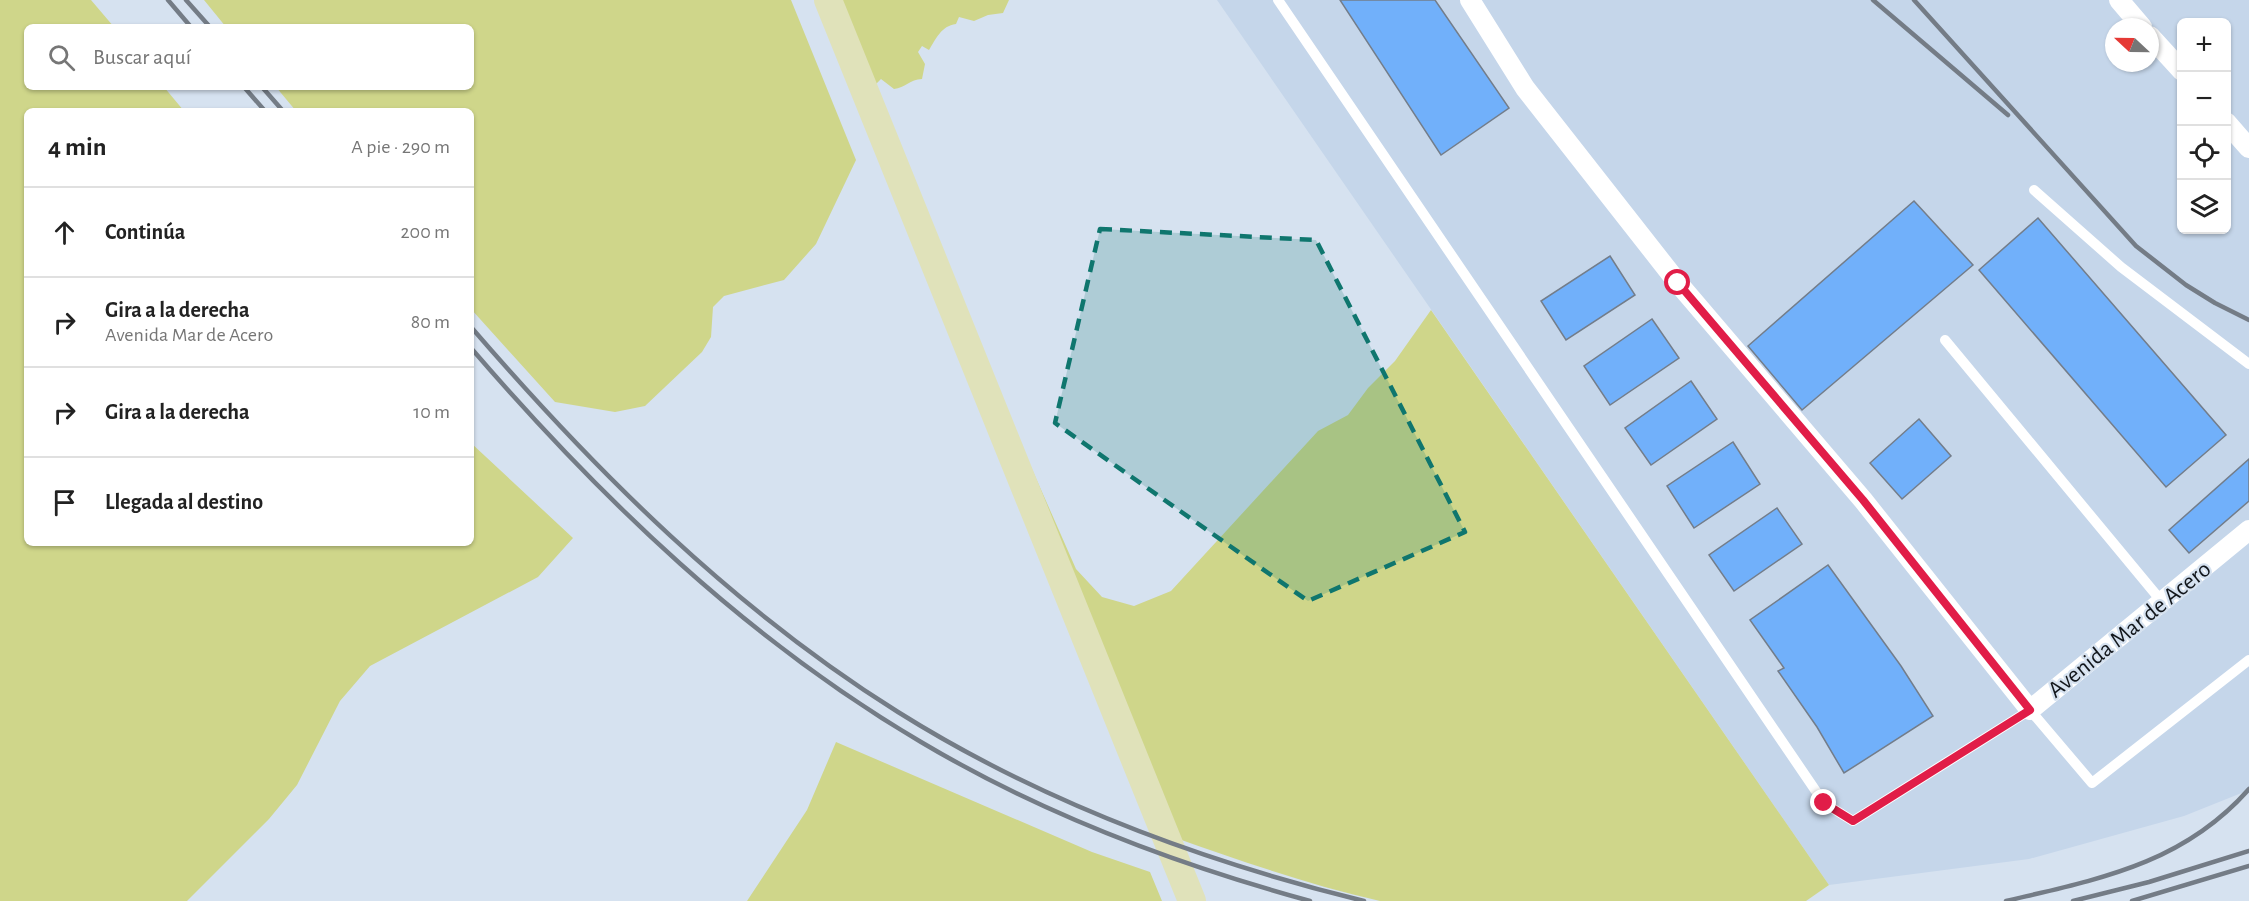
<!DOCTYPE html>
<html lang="es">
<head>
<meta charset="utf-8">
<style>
  body { margin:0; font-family:"Alegreya Sans",sans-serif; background:#f2f2f2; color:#222 }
  .controls { position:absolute; right:18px; top:18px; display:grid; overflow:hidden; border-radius:9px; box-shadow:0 2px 4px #0004 }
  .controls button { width:54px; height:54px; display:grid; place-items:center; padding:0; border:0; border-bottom:2px solid #e0e0e0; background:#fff; color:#222; font:30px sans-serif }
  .compass { position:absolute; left:2105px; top:18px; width:54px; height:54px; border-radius:50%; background:#fff; box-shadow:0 2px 4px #0004; rotate:292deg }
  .stop { position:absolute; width:18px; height:18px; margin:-14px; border:4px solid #e11d48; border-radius:50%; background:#fff }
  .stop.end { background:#e11d48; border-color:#fff; box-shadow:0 2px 6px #0008 }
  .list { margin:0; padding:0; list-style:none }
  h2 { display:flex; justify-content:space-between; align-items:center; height:78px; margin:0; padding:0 24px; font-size:26px }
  h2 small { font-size:20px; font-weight:400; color:#767676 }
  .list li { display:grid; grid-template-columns:39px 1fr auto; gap:18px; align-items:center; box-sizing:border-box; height:90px; padding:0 24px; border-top:2px solid #e0e0e0 }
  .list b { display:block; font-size:22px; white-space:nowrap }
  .list p { margin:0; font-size:20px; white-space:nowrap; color:#767676 }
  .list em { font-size:20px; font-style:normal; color:#767676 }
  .icon { flex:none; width:33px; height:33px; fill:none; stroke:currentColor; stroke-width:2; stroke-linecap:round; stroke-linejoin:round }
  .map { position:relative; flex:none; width:2249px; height:901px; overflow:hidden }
  .search { position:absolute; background:#fff; box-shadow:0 2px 4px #0004; left:24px; top:24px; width:450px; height:66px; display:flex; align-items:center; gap:15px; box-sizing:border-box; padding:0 21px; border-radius:9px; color:#767676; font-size:22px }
  .panel { position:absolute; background:#fff; box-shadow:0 2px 4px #0004; left:24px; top:108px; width:450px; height:438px; border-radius:9px }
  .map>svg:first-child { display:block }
  .built { fill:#c5d6ea; fill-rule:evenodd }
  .green { fill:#cfd68a }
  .building { fill:#71b0fa; stroke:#737d8a; stroke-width:1.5 }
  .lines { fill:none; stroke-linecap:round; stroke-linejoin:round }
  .service { stroke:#fff; stroke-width:10 }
  .minor { stroke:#fff; stroke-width:20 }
  .secondary { stroke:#e0e2ba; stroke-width:28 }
  .rail { stroke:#747c86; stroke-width:4.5 }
  .route { stroke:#e11d48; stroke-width:8 }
  .marked { fill:#0f766e; fill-opacity:0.2; stroke:#0f766e; stroke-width:4.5; stroke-dasharray:12 8; stroke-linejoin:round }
  .labels { text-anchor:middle; stroke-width:4.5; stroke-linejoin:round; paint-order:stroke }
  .street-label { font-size:24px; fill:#12161b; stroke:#d6e2f0 }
</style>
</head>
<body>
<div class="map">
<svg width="2249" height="901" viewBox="0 0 2249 901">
  <rect width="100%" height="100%" fill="#d6e2f0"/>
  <path class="built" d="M 1217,0 L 2249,0 L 2249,790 L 2184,816 L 2029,859 L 1829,885 ZM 2182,22 L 2226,22 L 2226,230 L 2182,230 ZM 2114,27 L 2150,27 L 2150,63 L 2114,63 Z"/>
  <path class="green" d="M 0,0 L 91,0 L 114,27 L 27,27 L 27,87 L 164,87 L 184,111 L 27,111 L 27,543 L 471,543 L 471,443 L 573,538 L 538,577 L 370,666 L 340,701 L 297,785 L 269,819 L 187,901 L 0,901 Z
    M 204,0 L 791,0 L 856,160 L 816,244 L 784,280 L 724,296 L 713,307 L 711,337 L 702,352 L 645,406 L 615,412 L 555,402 L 471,309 L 471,111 L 296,111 L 276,87 L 471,87 L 471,27 L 226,27 Z
    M 836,0 L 1009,0 L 1003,13 L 988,15 L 974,21 L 959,17 L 956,24 C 941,26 936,39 929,50 L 922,46 L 918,52 L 925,64 L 922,79 C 910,79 905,88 894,89 L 881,79 L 871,89 Z
    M 1431,310 L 1829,885 L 1806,901 L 1380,901 C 1310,885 1241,861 1173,837 L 994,383 L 1076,569 L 1102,597 L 1134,606 L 1171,591 L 1318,431 L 1348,415 L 1368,388 L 1395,361 Z
    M 836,742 L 1092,852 L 1150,872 L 1162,901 L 747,901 L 807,810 Z"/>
  <path class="building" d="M 1340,0 L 1435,0 L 1509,108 L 1441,155 Z
    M 1914,201 L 1973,265 L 1802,410 L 1748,346 Z
    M 2038,218 L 2226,435 L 2166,487 L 1979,270 Z
    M 1610,256 L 1635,295 L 1566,340 L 1541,301 Z
    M 1652,319 L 1679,358 L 1610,405 L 1584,366 Z
    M 1691,381 L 1717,419 L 1651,465 L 1625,428 Z
    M 1919,419 L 1951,456 L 1902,499 L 1870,463 Z
    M 1733,442 L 1760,484 L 1694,528 L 1667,486 Z
    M 2249,459 L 2249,501 L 2189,553 L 2169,530 Z
    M 1777,508 L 1802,544 L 1734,591 L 1709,555 Z
    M 1828,565 L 1901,666 L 1933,716 L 1844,773 L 1817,727 L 1778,671 L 1784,668 L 1750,620 Z"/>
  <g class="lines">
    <path class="service" d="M 1278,0 L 1824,803 L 1853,821 L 2030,710 L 2092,783 L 2249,660
      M 2034,190 L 2121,267 L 2249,364
      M 1945,340 L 2163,603"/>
    <path class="minor" d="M 1470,0 L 1525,88 L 1678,283 L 1863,500 L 2030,710 L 2249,530
      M 2119,0 L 2142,27
      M 2150,36 L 2182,71
      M 2226,122 L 2249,148"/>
    <path class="secondary" d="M 828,0 L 1192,901"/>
    <path class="rail" d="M 168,0 L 191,27
      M 186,0 L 210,27
      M 1873,0 L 2008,115
      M 1914,0 L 2136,246 L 2186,285 L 2215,303 L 2249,320
      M 244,87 L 265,111
      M 262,87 L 283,111
      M 471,327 C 597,473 734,609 898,712 C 1040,801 1201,861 1364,901
      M 471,348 C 602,500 748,640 921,742 C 1042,814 1175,864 1310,901
      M 2006,901 C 2099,879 2183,864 2249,789
      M 2073,901 L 2149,882 L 2249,851
      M 2132,901 L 2249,866"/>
  </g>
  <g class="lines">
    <path class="route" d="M 1678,283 L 1863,500 L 2030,710 L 1853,821 L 1824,803"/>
  </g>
  <path class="marked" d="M 1100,229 L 1316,240 L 1465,532 L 1308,601 L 1055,423 Z"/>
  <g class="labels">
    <g class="street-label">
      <text transform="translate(2129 629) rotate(-39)" y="8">Avenida Mar de Acero</text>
    </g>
  </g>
</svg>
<div class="controls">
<button>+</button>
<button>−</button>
<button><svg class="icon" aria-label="locate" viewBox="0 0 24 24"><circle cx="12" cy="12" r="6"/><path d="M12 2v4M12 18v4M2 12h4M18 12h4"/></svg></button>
<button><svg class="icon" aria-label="layers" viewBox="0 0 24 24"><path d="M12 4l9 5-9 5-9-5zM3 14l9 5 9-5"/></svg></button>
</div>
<svg class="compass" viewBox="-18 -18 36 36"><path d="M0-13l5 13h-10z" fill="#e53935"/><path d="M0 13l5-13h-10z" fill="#767676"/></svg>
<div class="stop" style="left:1678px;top:283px"></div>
<div class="stop end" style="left:1824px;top:803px"></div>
<div class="search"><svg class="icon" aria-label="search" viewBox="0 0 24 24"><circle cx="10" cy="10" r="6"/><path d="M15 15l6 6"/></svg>Buscar aquí</div>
<section class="panel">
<h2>4 min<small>A pie · 290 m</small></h2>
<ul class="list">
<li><svg class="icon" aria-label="ahead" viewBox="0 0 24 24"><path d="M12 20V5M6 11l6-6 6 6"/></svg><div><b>Continúa</b></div><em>200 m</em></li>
<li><svg class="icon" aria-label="right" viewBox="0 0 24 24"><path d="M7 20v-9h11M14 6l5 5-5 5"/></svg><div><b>Gira a la derecha</b><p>Avenida Mar de Acero</p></div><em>80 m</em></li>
<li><svg class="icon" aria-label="right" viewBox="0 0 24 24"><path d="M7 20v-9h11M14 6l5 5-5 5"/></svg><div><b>Gira a la derecha</b></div><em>10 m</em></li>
<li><svg class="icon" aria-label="arrive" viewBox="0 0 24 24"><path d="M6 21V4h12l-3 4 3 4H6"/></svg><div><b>Llegada al destino</b></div></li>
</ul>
</section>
</div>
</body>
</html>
